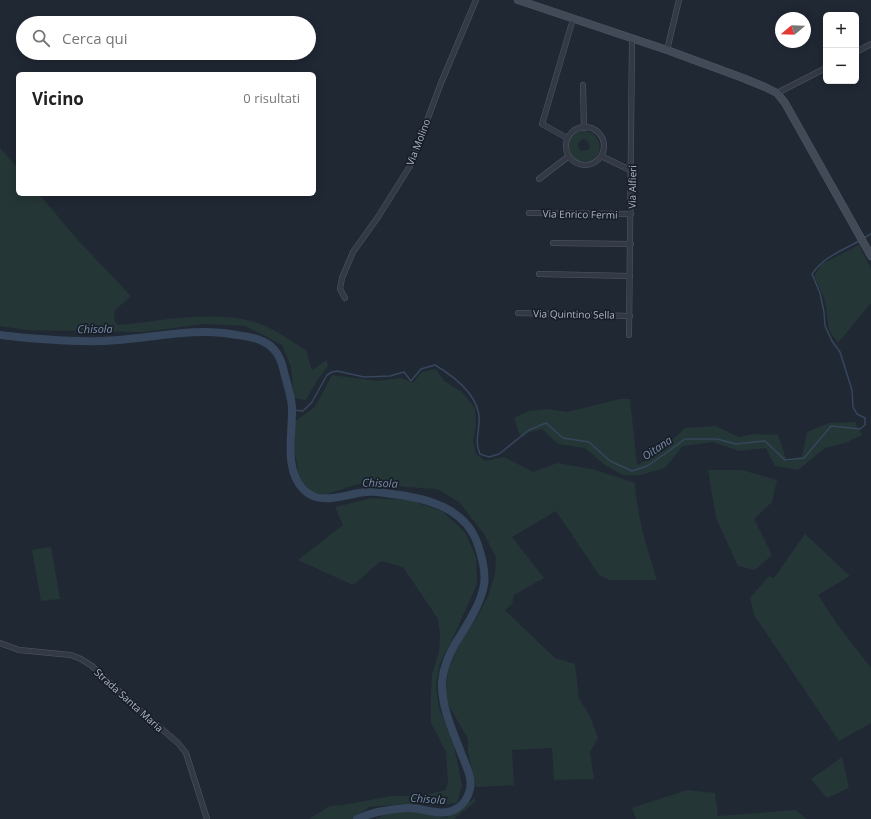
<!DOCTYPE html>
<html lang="it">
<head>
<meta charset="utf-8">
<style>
  body { margin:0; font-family:"Open Sans",sans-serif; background:#f6f6f6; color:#222 }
  .controls { position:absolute; right:12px; top:12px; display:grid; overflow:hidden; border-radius:6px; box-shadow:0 2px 10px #0003 }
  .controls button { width:36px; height:36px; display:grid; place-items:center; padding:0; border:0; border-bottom:1px solid #e0e0e0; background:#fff; color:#222; font:20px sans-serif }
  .compass { position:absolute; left:775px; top:12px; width:36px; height:36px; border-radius:50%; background:#fff; box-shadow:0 2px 10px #0003; rotate:251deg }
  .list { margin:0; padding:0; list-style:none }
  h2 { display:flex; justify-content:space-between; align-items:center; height:52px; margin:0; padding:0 16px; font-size:17px }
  h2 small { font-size:13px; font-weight:400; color:#767676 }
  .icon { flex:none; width:22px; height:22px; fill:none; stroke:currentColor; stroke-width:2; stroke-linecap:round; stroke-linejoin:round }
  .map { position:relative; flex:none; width:871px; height:819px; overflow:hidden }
  .search { position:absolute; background:#fff; box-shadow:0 2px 10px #0003; left:16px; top:16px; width:300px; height:44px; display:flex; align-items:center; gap:10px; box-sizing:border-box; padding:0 14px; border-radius:22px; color:#767676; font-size:15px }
  .panel { position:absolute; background:#fff; box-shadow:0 2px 10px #0003; left:16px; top:72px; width:300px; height:124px; border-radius:6px }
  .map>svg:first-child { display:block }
  .green { fill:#253637; fill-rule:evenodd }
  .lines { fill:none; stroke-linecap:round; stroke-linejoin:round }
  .stream { stroke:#36465c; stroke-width:1.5 }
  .river { stroke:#36465c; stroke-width:8 }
  .street-casing { stroke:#515863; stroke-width:6 }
  .secondary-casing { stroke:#515863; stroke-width:8 }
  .street { stroke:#333a45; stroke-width:5 }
  .secondary { stroke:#424957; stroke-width:7 }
  .labels { text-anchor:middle; stroke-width:3.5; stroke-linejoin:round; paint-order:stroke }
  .street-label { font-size:10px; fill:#adb5c2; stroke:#191f29 }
  .water-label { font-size:11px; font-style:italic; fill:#778ba9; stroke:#191f29 }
</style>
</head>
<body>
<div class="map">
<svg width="871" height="819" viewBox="0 0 871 819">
  <rect width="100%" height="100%" fill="#202834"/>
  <path class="green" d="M 581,131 C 601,129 607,155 589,161 C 569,167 560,137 581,131 ZM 585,139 L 589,143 L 590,147 L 588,150 L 582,151 L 579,149 L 578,144 L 581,140 Z
    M 0,148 L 18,168 L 18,194 L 39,194 L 77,239 L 130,295 L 129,298 L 115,310 L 114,320 L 118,325 C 162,321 221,308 263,325 C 276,330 293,342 306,350 L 312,370 L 327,360 L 328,366 L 318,379 L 306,400 L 294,398 L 291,367 L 282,345 L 245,326 L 204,324 L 143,332 L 26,330 L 0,326 Z
    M 859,245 L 871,269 L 871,303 L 838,343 L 829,330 L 825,300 L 814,276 L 822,264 Z
    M 436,369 L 444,381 L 462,392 L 475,408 L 476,426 L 473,441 L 476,454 L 485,461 L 504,457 L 533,472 L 557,463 L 592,469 L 635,483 C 637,517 647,548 657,580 L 610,580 L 599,575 L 556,511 L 512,537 L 544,578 L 514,595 L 512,604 L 505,610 L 555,658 L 575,664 L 579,699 L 589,714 L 598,738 L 590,752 L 594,779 L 554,780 L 552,748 L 512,750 L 514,785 L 476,787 L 468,752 L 468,739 L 448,704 L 445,693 L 449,668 L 463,636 L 477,617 L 488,596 L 495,574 L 496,557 L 484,534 L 459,502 L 437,489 L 406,487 L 374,481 L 355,485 L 327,494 L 312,493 L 299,478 L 295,453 L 295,421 L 315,407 L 332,375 L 377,381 L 401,378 L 413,383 L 422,372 Z
    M 620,399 L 630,399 L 637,465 L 655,456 L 685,428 L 715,426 L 739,437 L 754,434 L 778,435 L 787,462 L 802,456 L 807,432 L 829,423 L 855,422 L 862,435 L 845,443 L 825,448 L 798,470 L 775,466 L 766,448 L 739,451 L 713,442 L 683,446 L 665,468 L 640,475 L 623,475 L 605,465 L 585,448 L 558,444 L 542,429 L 527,433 L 523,437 L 519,433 L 514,418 L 529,411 L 547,409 L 567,412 Z
    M 708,470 L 742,470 L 777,480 L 772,502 L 754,519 L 772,555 L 755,570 L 738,566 L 716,518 Z
    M 372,498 L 409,500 L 442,511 L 465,532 L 476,557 L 477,584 L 452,640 L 440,663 L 436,685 L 439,708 L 453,741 L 462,785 L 457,803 L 431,805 L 404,804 L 369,807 L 353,819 L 309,819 L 330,806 L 343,805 L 391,796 L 422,796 L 446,790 L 448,781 L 446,752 L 431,723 L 431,692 L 432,675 L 439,652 L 440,634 L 438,619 L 403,567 L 381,561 L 353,585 L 298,560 L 343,525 L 335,507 Z
    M 805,534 L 850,576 L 818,595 L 837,624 L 871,668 L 871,723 L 839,741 L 754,615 L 750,598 L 769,576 L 774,578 Z
    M 51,547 L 60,599 L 41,601 L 32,550 Z
    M 842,757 L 849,788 L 827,798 L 811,779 Z
    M 687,790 L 715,793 L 718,816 L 795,810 L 807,819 L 636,819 L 632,808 Z
    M 475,798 L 475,802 L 454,819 L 375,819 L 386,814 L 410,811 L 445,818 L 458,811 Z"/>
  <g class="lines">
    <path class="stream" d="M 864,238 L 871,234
      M 292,410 L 303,411 L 312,402 L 327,375 L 332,372 L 337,371 L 364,377 L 390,376 L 404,372 L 411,381 L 421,369 L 435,365 C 455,377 482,397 479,424 C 478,437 475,442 480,454 L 489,457 L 499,454 L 529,430 L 546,423 L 563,438 L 589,442 L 610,461 L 632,471 L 647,466 L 666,453 L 685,439 L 717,439 L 736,444 L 765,441 L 785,460 L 804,458 L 831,426 L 860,429 L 865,425 L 865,418 L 857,414 L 853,407 L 852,390 L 840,352 L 832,341 L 825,326 L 824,312 L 820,293 L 812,274 C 824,257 841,251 859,241"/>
    <path class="river" d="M 0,335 C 34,339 67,342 101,341 C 147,340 191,326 237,335 C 245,336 254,337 262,341 C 276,347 281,358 284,372 C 287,384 291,395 292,407 C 293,434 283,469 304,490 C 321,507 347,493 367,492 C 375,491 384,493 392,494 C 427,498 466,508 478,545 C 482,557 486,572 484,585 C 481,604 465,628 455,644 C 448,657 443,668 442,682 C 441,706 452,729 460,750 C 464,762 473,777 470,789 C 468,798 463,805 456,809 C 441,818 423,807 407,808 C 390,809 372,812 357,819"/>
    <g class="street-casing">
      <path id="street" d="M 667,50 L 679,0
        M 856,52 L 871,44
        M 583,85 L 584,128
        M 777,93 L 826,68
        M566 146a19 19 0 1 1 38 0a19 19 0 1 1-38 0Z
        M 567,138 L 542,124 L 573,19
        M 601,156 L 632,171
        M 539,179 L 569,156
        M 529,213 L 631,214
        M 553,243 L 631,244
        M 539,274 L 630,276
        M 345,298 L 340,289 L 342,278 L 353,252 L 378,217 L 410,166 L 441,83 L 476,0
        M 518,313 L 630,316
        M 629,335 L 632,39
        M 0,643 L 19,650 L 71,655 L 81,659 L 92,666 L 135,706 L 178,743 L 186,753 L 207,819"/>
    </g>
    <g class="secondary-casing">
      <path id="secondary" d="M 518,0 L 667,50 L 743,78 L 765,87 L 777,93 L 785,103 L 871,256"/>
    </g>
    <use href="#street" class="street"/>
    <use href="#secondary" class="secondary"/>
  </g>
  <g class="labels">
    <g class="street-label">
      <text transform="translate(418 142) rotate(-69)" y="4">Via Molino</text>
      <text transform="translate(632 187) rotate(-89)" y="4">Via Alfieri</text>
      <text transform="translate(580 214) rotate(1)" y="4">Via Enrico Fermi</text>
      <text transform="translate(574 314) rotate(1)" y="4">Via Quintino Sella</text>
      <text transform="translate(129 700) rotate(42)" y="4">Strada Santa Maria</text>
    </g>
    <g class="water-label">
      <text transform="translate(95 329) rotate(-1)" y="4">Chisola</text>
      <text transform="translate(657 448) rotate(-34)" y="4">Oitana</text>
      <text transform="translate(380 483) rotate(2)" y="4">Chisola</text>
      <text transform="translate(428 799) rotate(4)" y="4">Chisola</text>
    </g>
  </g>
</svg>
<div class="controls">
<button>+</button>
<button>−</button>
</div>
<svg class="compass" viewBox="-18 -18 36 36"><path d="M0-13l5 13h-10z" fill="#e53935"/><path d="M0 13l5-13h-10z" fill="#767676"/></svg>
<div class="search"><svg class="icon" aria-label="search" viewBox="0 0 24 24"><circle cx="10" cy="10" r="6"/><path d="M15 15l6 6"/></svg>Cerca qui</div>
<section class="panel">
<h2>Vicino<small>0 risultati</small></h2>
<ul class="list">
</ul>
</section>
</div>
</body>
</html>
